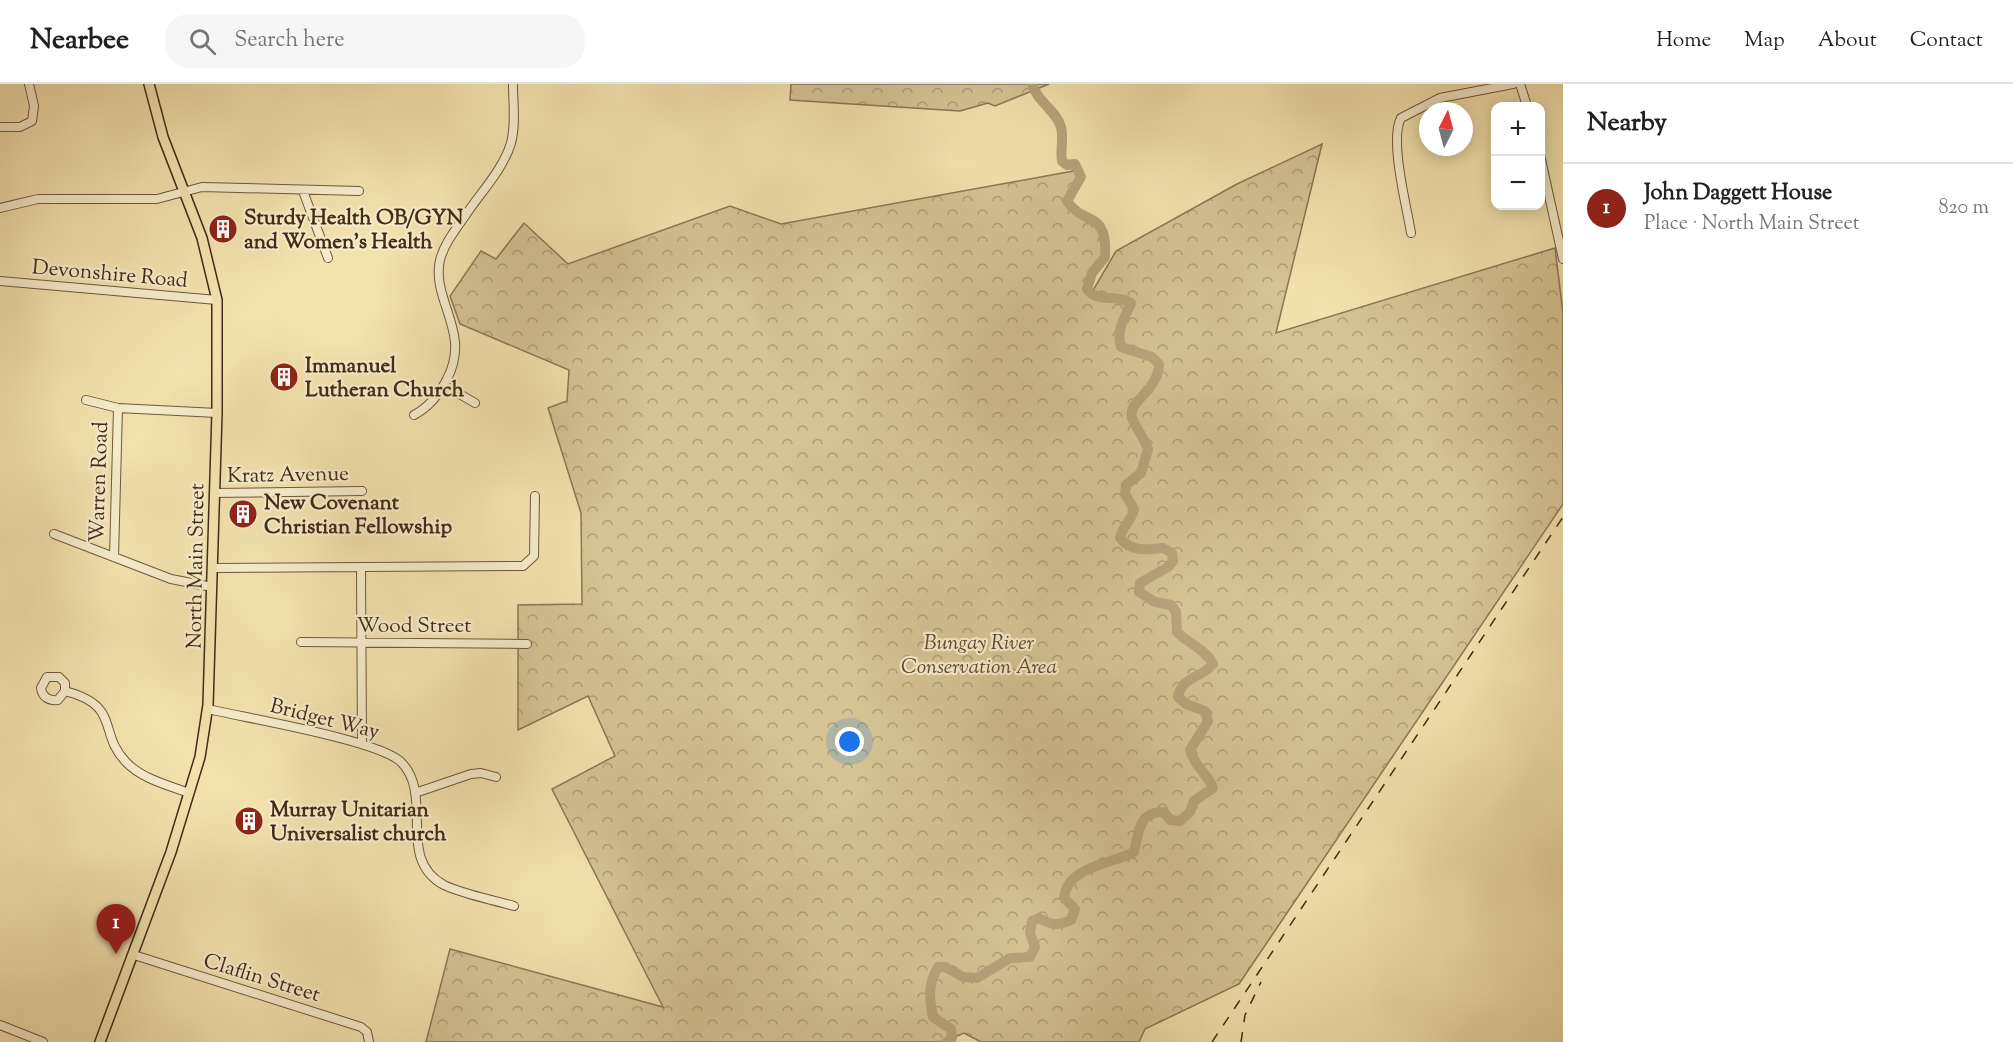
<!DOCTYPE html>
<html lang="en">
<head>
<meta charset="utf-8">
<style>
  body { margin:0; font-family:"Sorts Mill Goudy",serif; background:#f6f6f6; color:#222 }
  .controls { position:absolute; right:18px; top:18px; display:grid; overflow:hidden; border-radius:12px; box-shadow:0 3px 15px #0003 }
  .controls button { width:54px; height:54px; display:grid; place-items:center; padding:0; border:0; border-bottom:2px solid #e0e0e0; background:#fff; color:#222; font:30px sans-serif }
  .compass { position:absolute; left:1419px; top:18px; width:54px; height:54px; border-radius:50%; background:#fff; box-shadow:0 3px 15px #0003; rotate:6deg }
  .you { position:absolute; left:850px; top:658px; width:21px; height:21px; margin:-15px; border:4px solid #fff; border-radius:50%; background:#1a73e8; box-shadow:0 0 0 9px #1a73e833 }
  .badge { display:grid; place-items:center; width:39px; height:39px; border-radius:50%; background:#8f2418; color:#fff; font-size:20px; font-weight:700 }
  .pin { position:absolute; translate:-50% -50px; filter:drop-shadow(0 2px 3px #0008) }
  .pin::after { content:''; position:absolute; top:32px; width:21px; height:18px; background:inherit; clip-path:polygon(0 0,100% 0,50% 100%) }
  .list { margin:0; padding:0; list-style:none }
  h2 { display:flex; justify-content:space-between; align-items:center; height:78px; margin:0; padding:0 24px; font-size:26px }
  h2 small { font-size:20px; font-weight:400; color:#767676 }
  .list li { display:grid; grid-template-columns:39px 1fr auto; gap:18px; align-items:center; box-sizing:border-box; height:90px; padding:0 24px; border-top:2px solid #e0e0e0 }
  .list b { display:block; font-size:22px; white-space:nowrap }
  .list p { margin:0; font-size:20px; white-space:nowrap; color:#767676 }
  .list em { font-size:20px; font-style:normal; color:#767676 }
  .icon { flex:none; width:33px; height:33px; fill:none; stroke:currentColor; stroke-width:2; stroke-linecap:round; stroke-linejoin:round }
  .map { position:relative; flex:none; width:1563px; height:958px; overflow:hidden }
  header { display:flex; align-items:center; gap:36px; box-sizing:border-box; height:84px; padding:0 30px; background:#fff; border-bottom:2px solid #e0e0e0 }
  header strong { font-size:28px }
  nav { display:flex; gap:33px; margin-inline-start:auto; font-size:21px }
  .search { width:420px; height:54px; background:#f6f6f6; display:flex; align-items:center; gap:15px; box-sizing:border-box; padding:0 21px; border-radius:24px; color:#767676; font-size:22px }
  main { display:flex }
  aside { flex:1; background:#fff }
  .map>svg:first-child { display:block }
  .park { fill:url(#park-crowns); stroke:#8c7655; stroke-width:1.5 }
  .lines { fill:none; stroke-linecap:round; stroke-linejoin:round }
  .river { stroke:#b8a37a; stroke-width:10 }
  .minor-casing { stroke:#70583c; stroke-width:10 }
  .major-casing { stroke:#442a16; stroke-width:12 }
  .minor { stroke:#f7ecca; stroke-width:8 }
  .major { stroke:#f3e2ae; stroke-width:9 }
  .rail { stroke:#442a16; stroke-width:1.5; stroke-dasharray:10 10; stroke-linecap:butt }
  .labels { text-anchor:middle; stroke-width:4.5; stroke-linejoin:round; paint-order:stroke }
  .poi-label { font-size:21px; font-weight:bold; fill:#442a16; stroke:#f7ecca; text-anchor:start }
  .street-label { font-size:21px; fill:#442a16; stroke:#f7ecca }
  .park-label { font-size:21px; font-style:italic; fill:#61492f; stroke:#f7ecca }
</style>
</head>
<body>
<header>
<strong>Nearbee</strong>
<div class="search"><svg class="icon" aria-label="search" viewBox="0 0 24 24"><circle cx="10" cy="10" r="6"/><path d="M15 15l6 6"/></svg>Search here</div>
<nav><a>Home</a><a>Map</a><a>About</a><a>Contact</a></nav>
</header>
<main>
<div class="map">
<svg width="1563" height="958" viewBox="0 0 1563 958">
  <defs>
    <pattern id="park-crowns" width="20" height="18" patternUnits="userSpaceOnUse" patternTransform="scale(1.5)"><rect width="20" height="18" fill="#d5c394"/><path d="M2 6a3 3 0 1 1 6 0M12 15a3 3 0 1 1 6 0" fill="none" stroke="#ae9f78"/></pattern>
  </defs>
  <rect width="100%" height="100%" fill="#f3e2ae"/>
  <filter id="stains"><feTurbulence type="fractalNoise" baseFrequency=".00333" numOctaves="4"/><feColorMatrix values="0 0 0 0 .2 0 0 0 0 .09 0 0 0 0 .02 0 0 0 .5 -.17"/></filter>
  <radialGradient id="worn" r=".72"><stop offset=".6" stop-color="#630" stop-opacity="0"/><stop offset="1" stop-color="#630" stop-opacity=".3"/></radialGradient>
  <path class="park" d="M 791,0 L 1049,0 L 995,22 L 988,19 L 960,27 L 790,16 Z
    M 1322,60 L 1276,249 L 1555,164 L 1563,229 L 1563,420 L 1239,900 L 1145,945 L 1139,958 L 981,958 L 964,949 L 943,958 L 426,958 L 450,865 L 663,923 L 552,705 L 615,672 L 588,612 L 518,646 L 518,521 L 582,520 L 581,429 L 548,324 L 567,317 L 569,286 L 460,240 L 450,212 L 481,167 L 496,175 L 524,139 L 568,180 L 730,122 L 781,140 L 1079,86 L 1079,99 L 1067,117 L 1072,125 L 1097,138 L 1103,147 L 1105,173 L 1092,189 L 1087,205 L 1091,210 L 1116,167 L 1237,100 Z"/>
  <g class="lines">
    <path class="river" d="M 947,958 L 952,954 L 951,945 L 933,933 C 929,914 928,900 938,883 L 945,883 L 963,893 L 977,894 L 1010,874 L 1030,873 L 1035,863 L 1030,849 L 1032,837 L 1039,834 C 1051,841 1058,842 1071,836 L 1075,825 L 1064,814 C 1067,782 1112,780 1134,768 C 1139,748 1138,728 1164,728 L 1170,736 L 1180,737 L 1190,728 L 1194,717 L 1213,704 C 1207,689 1194,682 1190,666 L 1208,637 L 1205,627 L 1186,620 L 1178,613 C 1181,593 1202,594 1213,580 C 1208,567 1187,559 1177,548 L 1176,528 L 1171,521 L 1155,518 L 1139,508 L 1140,499 L 1168,483 L 1173,477 L 1172,469 L 1163,464 C 1147,466 1131,468 1120,454 C 1122,442 1132,437 1134,425 L 1125,410 L 1126,401 L 1141,389 L 1148,365 C 1144,354 1136,344 1132,334 C 1127,317 1158,308 1159,280 L 1152,273 L 1121,263 C 1116,245 1124,236 1131,219 C 1116,210 1097,219 1087,205 L 1092,189 L 1105,173 C 1108,125 1083,142 1067,117 L 1081,93 L 1075,80 L 1067,81 L 1062,77 C 1060,66 1064,53 1061,43 C 1056,26 1037,18 1032,0"/>
    <g class="minor-casing">
      <path id="minor" d="M 1520,0 L 1527,22
        M 0,43 L 20,43 L 32,37 L 34,22 L 29,0
        M 1540,71 L 1563,175
        M 303,107 L 328,174
        M 0,124 L 38,115 L 157,115 L 202,103 L 359,107
        M 1411,149 C 1407,123 1389,56 1401,34 L 1440,14 L 1513,0
        M 0,197 L 217,216
        M 444,301 L 475,319
        M 86,316 L 118,324 L 217,329
        M 414,331 C 429,323 439,311 447,295 C 472,248 431,217 440,176 C 444,160 456,145 465,132 C 480,109 503,86 511,59 C 516,41 513,19 513,0
        M 214,409 L 362,407
        M 54,450 L 171,495 L 212,503
        M 114,473 L 118,324
        M 212,484 L 523,482 L 534,472 L 535,412
        M 361,484 L 362,660
        M 301,558 L 527,560
        M 65,607 L 58,616 C 49,617 42,613 41,604 L 47,593 L 59,593 L 65,599 L 65,607 C 122,622 97,648 126,678 C 142,695 168,701 189,709
        M 208,625 C 246,634 378,656 401,678 C 435,712 395,775 444,801 C 465,811 491,815 514,822
        M 415,709 L 471,690 L 481,689 L 496,693
        M 134,871 L 361,943 L 367,948 L 369,958
        M 0,941 L 43,958"/>
    </g>
    <g class="major-casing">
      <path id="major" d="M 100,958 L 171,768 L 200,673 L 208,621 L 217,329 L 217,216 L 202,154 L 163,53 L 149,0"/>
    </g>
    <use href="#minor" class="minor"/>
    <use href="#major" class="major"/>
    <path class="rail" d="M 1212,958 L 1563,433
      M 1241,958 L 1245,931 L 1261,898"/>
  </g>
  <defs>
    <g id="building-disc" transform="scale(1.5)"><circle r="9.5" fill="#8f2418" stroke="#f7ecca"/><path d="M-4-6H4V6H1V3H-1V6H-4ZM-2.5-4.3h1.7v1.8h-1.7ZM.8-4.3h1.7v1.8H.8ZM-2.5-1h1.7V.8h-1.7ZM.8-1h1.7V.8H.8Z" fill="#fff"/></g>
  </defs>
  <g fill-rule="evenodd">
    <use href="#building-disc" x="223" y="145"/>
    <use href="#building-disc" x="284" y="293"/>
    <use href="#building-disc" x="243" y="430"/>
    <use href="#building-disc" x="249" y="737"/>
  </g>
  <g class="labels">
    <g class="poi-label">
      <text x="244" y="140">Sturdy Health OB/GYN<tspan x="244" dy="24">and Women's Health</tspan></text>
      <text x="305" y="288">Immanuel<tspan x="305" dy="24">Lutheran Church</tspan></text>
      <text x="264" y="425">New Covenant<tspan x="264" dy="24">Christian Fellowship</tspan></text>
      <text x="270" y="732">Murray Unitarian<tspan x="270" dy="24">Universalist church</tspan></text>
    </g>
    <g class="street-label">
      <text transform="translate(110 189) rotate(5)" y="7">Devonshire Road</text>
      <text transform="translate(288 390) rotate(-1)" y="7">Kratz Avenue</text>
      <text transform="translate(98 398) rotate(-88)" y="7">Warren Road</text>
      <text transform="translate(195 482) rotate(-89)" y="7">North Main Street</text>
      <text x="414" y="548">Wood Street</text>
      <text transform="translate(325 634) rotate(14)" y="7">Bridget Way</text>
      <text transform="translate(262 893) rotate(17)" y="7">Claflin Street</text>
    </g>
    <g class="park-label">
      <text x="979" y="565">Bungay River<tspan x="979" dy="24">Conservation Area</tspan></text>
    </g>
  </g>
  <rect width="100%" height="100%" filter="url(#stains)"/>
  <rect width="100%" height="100%" fill="url(#worn)"/>
</svg>
<div class="controls">
<button>+</button>
<button>−</button>
</div>
<svg class="compass" viewBox="-18 -18 36 36"><path d="M0-13l5 13h-10z" fill="#e53935"/><path d="M0 13l5-13h-10z" fill="#767676"/></svg>
<div class="you"></div>
<div class="pin badge" style="left:116px;top:870px">1</div>
</div>
<aside>
<h2>Nearby<small></small></h2>
<ul class="list">
<li><span class="badge">1</span><div><b>John Daggett House</b><p>Place · North Main Street</p></div><em>820 m</em></li>
</ul>
</aside>
</main>
</body>
</html>
